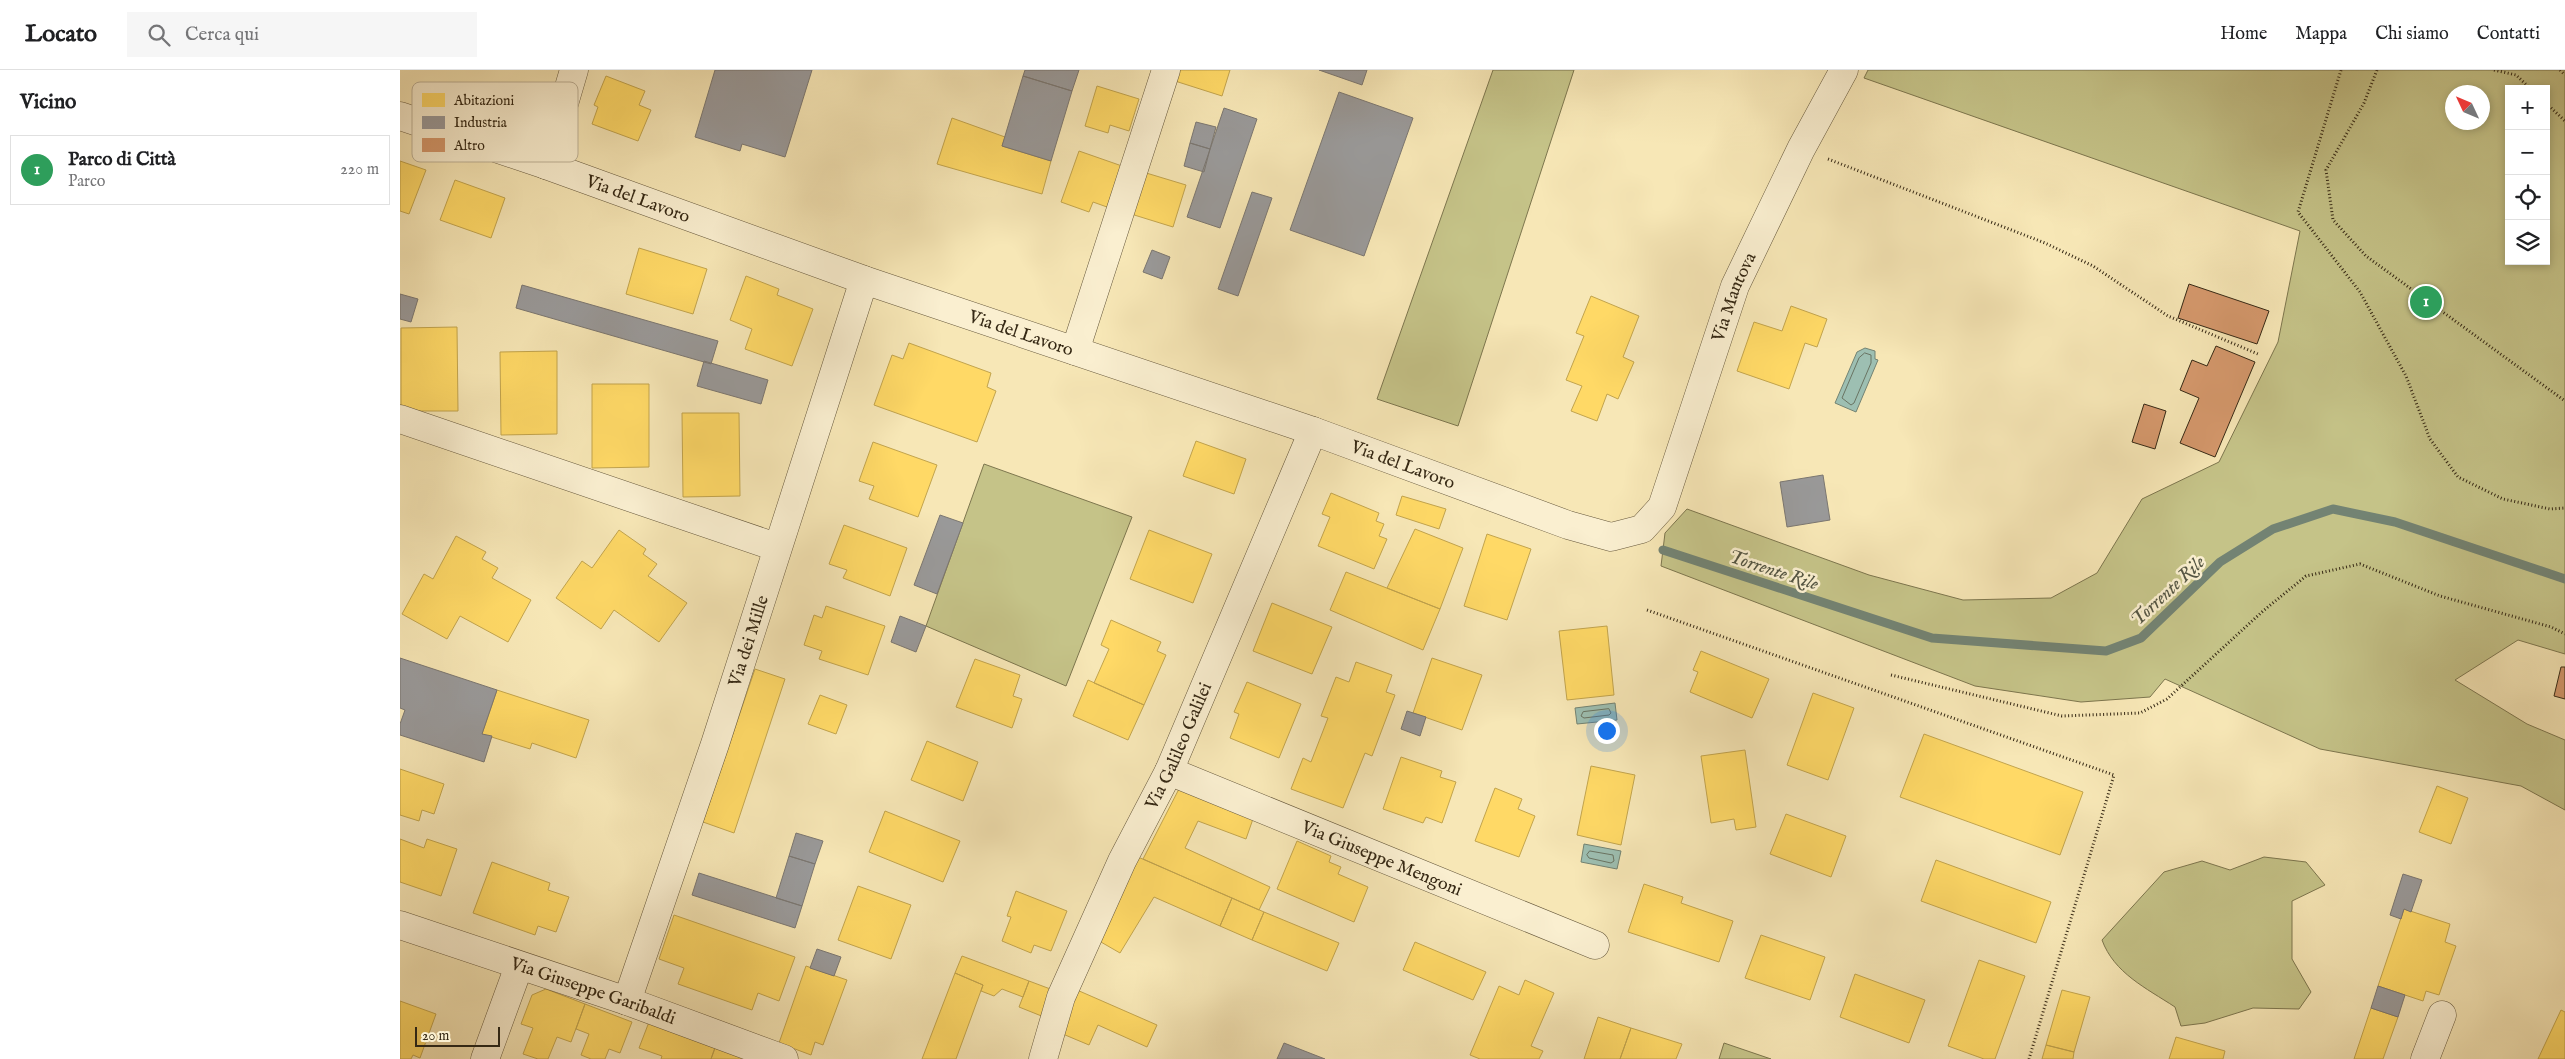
<!DOCTYPE html>
<html lang="it">
<head>
<meta charset="utf-8">
<style>
  body { margin:0; font-family:"IM FELL English",serif; background:#f6f6f6; color:#202124 }
  .controls { position:absolute; right:15px; top:15px; display:grid; overflow:hidden; border-radius:0px; box-shadow:0 2px 8px #0003 }
  .controls button { width:45px; height:45px; display:grid; place-items:center; padding:0; border:0; border-bottom:1px solid #e0e0e0; background:#fff; color:#202124; font:25px sans-serif }
  .compass { position:absolute; left:2045px; top:15px; width:45px; height:45px; border-radius:50%; background:#fff; box-shadow:0 2px 8px #0003; rotate:314deg }
  .scale { position:absolute; left:15px; bottom:12px; width:85px; box-sizing:border-box; padding-left:5px; border:2px solid #352814; border-top:0; font-size:14px; line-height:18px; white-space:nowrap; color:#352814; -webkit-text-stroke:4px #faefd0; paint-order:stroke }
  .you { position:absolute; left:1206px; top:660px; width:18px; height:18px; margin:-12px; border:4px solid #fff; border-radius:50%; background:#1a73e8; box-shadow:0 0 0 8px #1a73e833 }
  .badge { display:grid; place-items:center; width:32px; height:32px; border-radius:50%; background:#8f2418; color:#fff; font-size:16px; font-weight:700 }
  .pin { position:absolute; translate:-50% -50%; border:2px solid #fff; box-shadow:0 1px 5px #0006 }
  .list { margin:0; padding:0; list-style:none }
  h2 { display:flex; justify-content:space-between; align-items:center; height:65px; margin:0; padding:0 20px; font-size:21px }
  h2 small { font-size:16px; font-weight:400; color:#757577 }
  .list li { display:grid; grid-template-columns:32px 1fr auto; gap:15px; align-items:center; box-sizing:border-box; height:70px; margin:0 10px 10px; padding:0 10px; border:1px solid #e0e0e0; border-radius:0px }
  .list b { display:block; font-size:19px; white-space:nowrap }
  .list p { margin:0; font-size:16px; white-space:nowrap; color:#757577 }
  .list em { font-size:16px; font-style:normal; color:#757577 }
  .icon { flex:none; width:28px; height:28px; fill:none; stroke:currentColor; stroke-width:2; stroke-linecap:round; stroke-linejoin:round }
  .map { position:relative; flex:none; width:2165px; height:989px; overflow:hidden }
  header { display:flex; align-items:center; gap:30px; box-sizing:border-box; height:70px; padding:0 25px; background:#fff; border-bottom:1px solid #e0e0e0 }
  header strong { font-size:24px }
  nav { display:flex; gap:28px; margin-inline-start:auto; font-size:18px }
  .search { width:350px; height:45px; background:#f6f6f6; display:flex; align-items:center; gap:12px; box-sizing:border-box; padding:0 18px; border-radius:0px; color:#757577; font-size:19px }
  main { display:flex }
  aside { flex:1; background:#fff }
  .map>svg:first-child { display:block }
  .green { fill:#c5c388; stroke:#7d764e; fill-rule:evenodd }
  .water { fill:#9dbfb2; stroke:#738373 }
  .homes { fill:#ffd966; stroke:#c2a44d }
  .industry { fill:#999; stroke:#7b7771 }
  .lines { fill:none; stroke-linecap:round; stroke-linejoin:round }
  .shore { stroke:#697463; stroke-width:1 }
  .stream { stroke:#738373; stroke-width:9 }
  .building { fill:#d5986c; stroke:#352814 }
  .minor-casing { stroke:#66583c; stroke-width:29 }
  .path { stroke:#352814; stroke-width:3; stroke-dasharray:1 2.5; stroke-linecap:butt }
  .minor { stroke:#faefd0; stroke-width:28 }
  .labels { text-anchor:middle; stroke-width:5; stroke-linejoin:round; paint-order:stroke }
  .street-label { font-size:18px; fill:#352814; stroke:#faefd0 }
  .water-label { font-size:19px; font-style:italic; fill:#545543; stroke:#faefd0 }
  .key { fill:#faefd0; stroke:#bfb398; stroke-width:1 }
  .key-label { font-size:14px; fill:#352814 }
</style>
</head>
<body>
<header>
<strong>Locato</strong>
<div class="search"><svg class="icon" aria-label="search" viewBox="0 0 24 24"><circle cx="10" cy="10" r="6"/><path d="M15 15l6 6"/></svg>Cerca qui</div>
<nav><a>Home</a><a>Mappa</a><a>Chi siamo</a><a>Contatti</a></nav>
</header>
<main>
<aside>
<h2>Vicino<small></small></h2>
<ul class="list">
<li><span class="badge" style="background:#2e9e5b">1</span><div><b>Parco di Città</b><p>Parco</p></div><em>220 m</em></li>
</ul>
</aside>
<div class="map">
<svg width="2165" height="989" viewBox="0 0 2165 989">
  <rect width="100%" height="100%" fill="#f7e7b6"/>
  <filter id="stains"><feTurbulence type="fractalNoise" baseFrequency=".004" numOctaves="4"/><feColorMatrix values="0 0 0 0 .2 0 0 0 0 .09 0 0 0 0 .02 0 0 0 .5 -.17"/></filter>
  <radialGradient id="worn" r=".72"><stop offset=".6" stop-color="#630" stop-opacity="0"/><stop offset="1" stop-color="#630" stop-opacity=".3"/></radialGradient>
  <path class="green" d="M 1093,0 L 1174,0 L 1058,356 L 977,329 Z
    M 1468,0 L 2165,0 L 2165,584 L 2118,570 L 2055,610 L 2127,654 L 2165,670 L 2165,740 L 2121,716 L 1920,679 L 1765,609 L 1750,627 L 1681,632 L 1575,616 L 1261,496 L 1265,463 L 1287,439 L 1469,505 L 1563,530 L 1651,528 L 1697,503 L 1742,429 L 1819,392 L 1878,272 L 1900,161 L 1464,8 ZM 2109,19 L 2146,19 L 2146,191 L 2109,191 ZM 2052,22 L 2082,22 L 2082,52 L 2052,52 Z
    M 584,394 L 732,447 L 666,616 L 526,556 Z
    M 1864,787 L 1906,792 L 1925,815 L 1892,831 L 1892,889 L 1911,922 L 1899,939 L 1853,938 L 1805,953 L 1781,956 L 1775,937 C 1746,918 1714,903 1702,870 L 1764,802 L 1802,791 L 1830,800 Z
    M 1324,973 L 1371,989 L 1319,989 Z"/>
  <path class="water" d="M 1465,278 L 1475,281 L 1475,289 L 1478,290 L 1456,342 L 1435,333 L 1457,282 Z
    M 1215,633 L 1217,650 L 1177,654 L 1175,638 Z
    M 1184,774 L 1221,781 L 1217,799 L 1181,792 Z"/>
  <path class="homes" d="M 779,0 L 830,0 L 822,26 L 775,11 Z
    M 206,6 L 245,21 L 239,35 L 251,40 L 238,71 L 192,54 L 198,37 L 194,35 Z
    M 697,16 L 739,29 L 729,61 L 710,55 L 708,63 L 685,56 Z
    M 552,48 L 605,67 L 602,76 L 651,91 L 642,124 L 537,94 Z
    M 679,81 L 722,96 L 707,137 L 693,132 L 689,142 L 661,132 Z
    M 0,91 L 26,100 L 9,144 L 0,141 Z
    M 743,102 L 786,115 L 773,157 L 731,144 Z
    M 55,110 L 105,128 L 91,168 L 40,150 Z
    M 239,178 L 307,199 L 293,244 L 226,224 Z
    M 346,206 L 379,219 L 377,225 L 413,239 L 392,296 L 345,279 L 352,259 L 330,250 Z
    M 1191,226 L 1239,246 L 1223,287 L 1234,292 L 1218,329 L 1207,324 L 1197,351 L 1171,341 L 1182,316 L 1166,310 L 1184,266 L 1176,263 Z
    M 1391,236 L 1427,249 L 1417,277 L 1405,273 L 1389,319 L 1337,301 L 1354,252 L 1382,261 Z
    M 57,257 L 58,341 L 1,341 L 1,258 Z
    M 509,273 L 591,303 L 587,317 L 596,321 L 577,372 L 474,335 L 492,285 L 503,289 Z
    M 157,281 L 157,364 L 101,365 L 100,282 Z
    M 192,314 L 249,314 L 249,397 L 192,398 Z
    M 282,343 L 339,343 L 340,426 L 283,427 Z
    M 796,371 L 846,389 L 834,424 L 783,406 Z
    M 473,372 L 537,395 L 518,447 L 469,429 L 474,416 L 459,411 Z
    M 931,423 L 979,443 L 976,451 L 984,454 L 979,466 L 987,469 L 974,499 L 918,476 L 930,447 L 922,444 Z
    M 1002,426 L 1046,439 L 1039,459 L 996,445 Z
    M 444,455 L 507,478 L 490,526 L 443,508 L 447,500 L 429,494 Z
    M 1015,459 L 1063,478 L 1040,539 L 987,518 Z
    M 219,460 L 246,479 L 243,484 L 257,494 L 248,506 L 287,533 L 259,572 L 214,540 L 201,559 L 156,528 L 182,491 L 192,498 Z
    M 749,460 L 812,484 L 793,533 L 730,509 Z
    M 1087,464 L 1131,479 L 1107,550 L 1064,536 Z
    M 56,466 L 86,482 L 82,489 L 98,498 L 92,508 L 131,530 L 108,572 L 60,546 L 47,569 L 2,544 L 24,504 L 33,509 Z
    M 946,502 L 1040,539 L 1023,580 L 930,540 Z
    M 872,533 L 932,557 L 912,604 L 853,581 Z
    M 426,536 L 485,556 L 468,605 L 419,589 L 422,581 L 404,575 L 414,545 L 422,548 Z
    M 711,550 L 761,572 L 757,581 L 766,585 L 744,635 L 694,613 L 709,579 L 701,575 Z
    M 1207,556 L 1214,625 L 1167,630 L 1159,561 Z
    M 1301,581 L 1369,609 L 1352,648 L 1290,622 L 1298,602 L 1293,600 Z
    M 1032,588 L 1082,605 L 1062,660 L 1013,643 Z
    M 575,589 L 620,605 L 613,626 L 622,629 L 612,658 L 556,637 Z
    M 956,592 L 992,605 L 986,622 L 995,625 L 972,686 L 965,683 L 943,738 L 891,719 L 903,688 L 911,692 L 928,648 L 921,646 L 936,607 L 949,612 Z
    M 355,599 L 385,609 L 334,763 L 303,752 Z
    M 688,610 L 744,635 L 728,670 L 673,646 Z
    M 847,612 L 901,634 L 879,688 L 830,668 L 839,644 L 834,642 Z
    M 97,620 L 189,650 L 176,688 L 132,673 L 130,679 L 82,664 Z
    M 1413,623 L 1454,638 L 1428,710 L 1387,695 Z
    M 420,625 L 447,635 L 436,664 L 408,654 Z
    M 1524,664 L 1683,722 L 1660,785 L 1500,727 Z
    M 527,671 L 578,692 L 563,731 L 511,710 Z
    M 1345,680 L 1356,757 L 1336,760 L 1334,749 L 1311,753 L 1301,686 Z
    M 1001,687 L 1042,701 L 1040,707 L 1056,712 L 1042,753 L 1026,747 L 1023,753 L 983,739 Z
    M 1191,696 L 1235,705 L 1221,775 L 1177,765 Z
    M 0,699 L 44,714 L 34,744 L 22,740 L 19,751 L 0,745 Z
    M 781,715 L 854,746 L 846,769 L 798,751 L 785,778 L 870,817 L 859,840 L 743,789 Z
    M 2037,716 L 2068,728 L 2051,774 L 2019,762 Z
    M 1095,718 L 1122,729 L 1118,739 L 1135,746 L 1119,787 L 1075,771 Z
    M 485,741 L 560,771 L 543,812 L 469,782 Z
    M 1386,744 L 1446,766 L 1431,807 L 1370,784 Z
    M 0,769 L 24,778 L 27,769 L 57,779 L 41,826 L 0,812 Z
    M 897,771 L 931,786 L 929,792 L 941,797 L 938,804 L 968,817 L 954,852 L 877,819 Z
    M 738,787 L 832,828 L 820,856 L 754,827 L 720,883 L 694,868 Z
    M 1536,790 L 1651,832 L 1636,873 L 1521,831 Z
    M 92,792 L 150,813 L 148,820 L 169,827 L 156,862 L 138,856 L 135,865 L 73,843 Z
    M 1244,814 L 1283,827 L 1281,833 L 1333,851 L 1319,892 L 1228,862 Z
    M 458,816 L 511,835 L 491,889 L 438,870 Z
    M 616,821 L 667,841 L 651,881 L 634,875 L 631,883 L 602,871 L 611,847 L 607,846 Z
    M 832,828 L 864,842 L 852,870 L 820,856 Z
    M 2004,839 L 2050,854 L 2045,872 L 2056,876 L 2039,925 L 2026,921 L 2023,931 L 1978,916 Z
    M 864,842 L 939,873 L 927,901 L 852,870 Z
    M 274,845 L 395,887 L 379,931 L 358,923 L 352,940 L 278,914 L 284,898 L 259,889 Z
    M 1361,865 L 1425,887 L 1410,930 L 1345,908 Z
    M 1015,872 L 1086,902 L 1073,930 L 1003,900 Z
    M 562,886 L 629,911 L 623,927 L 602,919 L 594,926 L 581,921 L 583,915 L 555,903 Z
    M 1579,890 L 1625,906 L 1595,989 L 1584,989 L 1548,976 Z
    M 406,896 L 447,910 L 423,975 L 415,972 L 411,985 L 379,973 Z
    M 555,903 L 583,915 L 556,989 L 522,989 Z
    M 1455,904 L 1525,930 L 1509,973 L 1440,947 Z
    M 1125,910 L 1154,923 L 1131,976 L 1143,981 L 1139,989 L 1080,989 L 1070,985 L 1099,916 L 1119,925 Z
    M 629,911 L 653,920 L 644,947 L 619,937 Z
    M 146,919 L 185,934 L 171,972 L 157,967 L 148,989 L 138,989 L 123,984 L 133,958 L 121,954 L 132,925 Z
    M 677,920 L 757,955 L 747,977 L 698,955 L 689,975 L 658,962 Z
    M 1662,920 L 1690,927 L 1674,982 L 1646,975 Z
    M 0,931 L 36,944 L 20,988 L 13,985 L 11,989 L 0,989 Z
    M 185,934 L 232,952 L 220,983 L 209,979 L 205,989 L 191,989 L 181,985 L 189,964 L 176,959 Z
    M 1971,938 L 1998,947 L 1983,989 L 1954,989 Z
    M 2161,940 L 2165,942 L 2165,989 L 2138,989 Z
    M 1198,947 L 1231,958 L 1220,989 L 1184,989 Z
    M 249,952 L 316,975 L 311,989 L 261,989 L 262,986 L 239,978 Z
    M 1231,958 L 1282,974 L 1276,989 L 1220,989 Z
    M 1776,967 L 1825,981 L 1823,989 L 1769,989 Z
    M 316,975 L 354,989 L 311,989 Z
    M 1646,975 L 1674,982 L 1673,989 L 1642,989 Z"/>
  <path class="industry" d="M 315,0 L 412,0 L 385,87 L 342,74 L 340,81 L 295,67 Z
    M 625,0 L 679,0 L 672,21 L 623,6 Z
    M 919,0 L 967,0 L 962,15 Z
    M 623,6 L 672,21 L 651,91 L 602,76 Z
    M 939,22 L 1013,48 L 964,186 L 890,160 Z
    M 824,38 L 857,49 L 820,158 L 787,147 Z
    M 796,52 L 816,57 L 810,79 L 790,73 Z
    M 790,73 L 810,79 L 804,102 L 784,96 Z
    M 852,122 L 872,128 L 838,226 L 818,219 Z
    M 752,180 L 770,187 L 762,209 L 743,202 Z
    M 122,215 L 318,271 L 311,294 L 116,238 Z
    M 0,224 L 18,229 L 11,252 L 0,249 Z
    M 304,291 L 368,310 L 361,334 L 297,316 Z
    M 1423,405 L 1430,450 L 1387,457 L 1380,412 Z
    M 540,445 L 563,453 L 537,524 L 514,515 Z
    M 500,546 L 526,556 L 516,582 L 491,572 Z
    M 0,588 L 97,620 L 82,664 L 92,666 L 84,692 L 0,665 L 0,654 L 5,640 L 0,638 Z
    M 1007,641 L 1026,647 L 1020,666 L 1001,659 Z
    M 396,763 L 423,771 L 415,794 L 389,786 Z
    M 389,786 L 415,794 L 402,836 L 376,828 Z
    M 299,803 L 402,836 L 395,858 L 292,825 Z
    M 2003,804 L 2022,810 L 2011,842 L 2004,839 L 2001,849 L 1990,845 Z
    M 417,879 L 441,887 L 434,906 L 410,898 Z
    M 1978,916 L 2005,925 L 1998,947 L 1971,938 Z
    M 884,973 L 925,989 L 877,989 Z"/>
  <g class="lines">
    <path class="shore" d="M 1465,283 L 1471,285 L 1471,293 L 1454,333 L 1451,335 L 1442,328 L 1459,288 Z
      M 1209,639 L 1211,643 L 1209,645 L 1184,648 L 1181,646 L 1183,642 Z
      M 1190,781 L 1213,785 L 1214,791 L 1211,793 L 1189,788 L 1187,785 Z"/>
    <path class="stream" d="M 1263,480 L 1532,568 L 1706,581 L 1741,568 L 1820,492 L 1873,459 L 1933,439 L 1995,452 L 2165,509"/>
  </g>
  <path class="building" d="M 1789,214 L 1869,241 L 1857,274 L 1778,248 Z
    M 1816,276 L 1855,292 L 1815,387 L 1780,373 L 1799,328 L 1780,320 L 1792,290 L 1807,296 Z
    M 1744,334 L 1766,341 L 1755,379 L 1732,372 Z
    M 2161,597 L 2165,597 L 2165,629 L 2154,626 Z"/>
  <g class="lines">
    <g class="minor-casing">
      <g id="minor">
        <path id="s1" d="M 0,46 L 146,95 L 464,210 L 913,361 L 1168,455 L 1211,467 L 1242,459 L 1262,437 L 1335,216 L 1401,79 L 1444,0"/>
        <path d="M 146,95 L 174,0"/>
        <path d="M 675,281 L 766,0"/>
        <path d="M 0,349 L 376,477"/>
        <path id="s2" d="M 769,701 L 1195,875"/>
        <path id="s3" d="M 0,855 L 227,931 L 384,989"/>
        <path id="s4" d="M 227,931 L 315,674 L 464,210"/>
        <path d="M 85,989 L 119,896"/>
        <path id="s5" d="M 643,989 L 661,927 L 722,791 L 769,701 L 913,361"/>
        <path d="M 2025,989 L 2042,945"/>
      </g>
    </g>
    <path class="path" d="M 1941,0 L 1898,142 L 1960,222 L 2006,306 L 2030,369 L 2058,407 L 2103,429 L 2150,439 L 2165,438
      M 1977,0 L 1964,33 L 1926,100 L 1933,150 L 1966,186 L 2165,331
      M 2094,0 L 2116,5 L 2131,19
      M 2160,0 L 2165,5
      M 2146,33 L 2165,51
      M 1428,89 L 1645,173 L 1693,196 L 1768,246 L 1858,284
      M 1247,540 L 1714,705 L 1629,989
      M 1491,605 L 1662,646 L 1740,643 L 1767,629 L 1863,541 L 1906,506 L 1960,494 L 2040,526 L 2151,557 L 2165,564"/>
    <use href="#minor" class="minor"/>
  </g>
  <g class="labels">
    <g class="street-label">
      <text dy="6" stroke="none"><textPath href="#s1" startOffset="252">Via del Lavoro</textPath></text>
      <text dy="6" stroke="none"><textPath href="#s1" startOffset="1566">Via Mantova</textPath></text>
      <text dy="6" stroke="none"><textPath href="#s1" startOffset="658">Via del Lavoro</textPath></text>
      <text dy="6" stroke="none"><textPath href="#s1" startOffset="1062">Via del Lavoro</textPath></text>
      <text dy="6" stroke="none"><textPath href="#s4" startOffset="380">Via dei Mille</textPath></text>
      <text dy="6" stroke="none"><textPath href="#s5" startOffset="342">Via Galileo Galilei</textPath></text>
      <text dy="6" stroke="none"><textPath href="#s2" startOffset="230">Via Giuseppe Mengoni</textPath></text>
      <text dy="6" stroke="none"><textPath href="#s3" startOffset="204">Via Giuseppe Garibaldi</textPath></text>
    </g>
    <g class="water-label">
      <text transform="translate(1374 499) rotate(18)" y="7">Torrente Rile</text>
      <text transform="translate(1767 520) rotate(-43)" y="7">Torrente Rile</text>
    </g>
  </g>
  <rect x="12" y="12" width="166" height="80" rx="8" class="key"/>
  <rect x="22" y="23" width="23" height="14" fill="#ffd966"/>
  <rect x="22" y="46" width="23" height="13" fill="#999"/>
  <rect x="22" y="68" width="23" height="14" fill="#d5986c"/>
  <g class="key-label">
    <text x="54" y="35">Abitazioni</text>
    <text x="54" y="57">Industria</text>
    <text x="54" y="80">Altro</text>
  </g>
  <rect width="100%" height="100%" filter="url(#stains)"/>
  <rect width="100%" height="100%" fill="url(#worn)"/>
</svg>
<div class="controls">
<button>+</button>
<button>−</button>
<button><svg class="icon" aria-label="locate" viewBox="0 0 24 24"><circle cx="12" cy="12" r="6"/><path d="M12 2v4M12 18v4M2 12h4M18 12h4"/></svg></button>
<button><svg class="icon" aria-label="layers" viewBox="0 0 24 24"><path d="M12 4l9 5-9 5-9-5zM3 14l9 5 9-5"/></svg></button>
</div>
<svg class="compass" viewBox="-18 -18 36 36"><path d="M0-13l5 13h-10z" fill="#e53935"/><path d="M0 13l5-13h-10z" fill="#757577"/></svg>
<div class="scale">20 m</div>
<div class="you"></div>
<div class="pin badge" style="left:2026px;top:232px;background:#2e9e5b">1</div>
</div>
</main>
</body>
</html>
